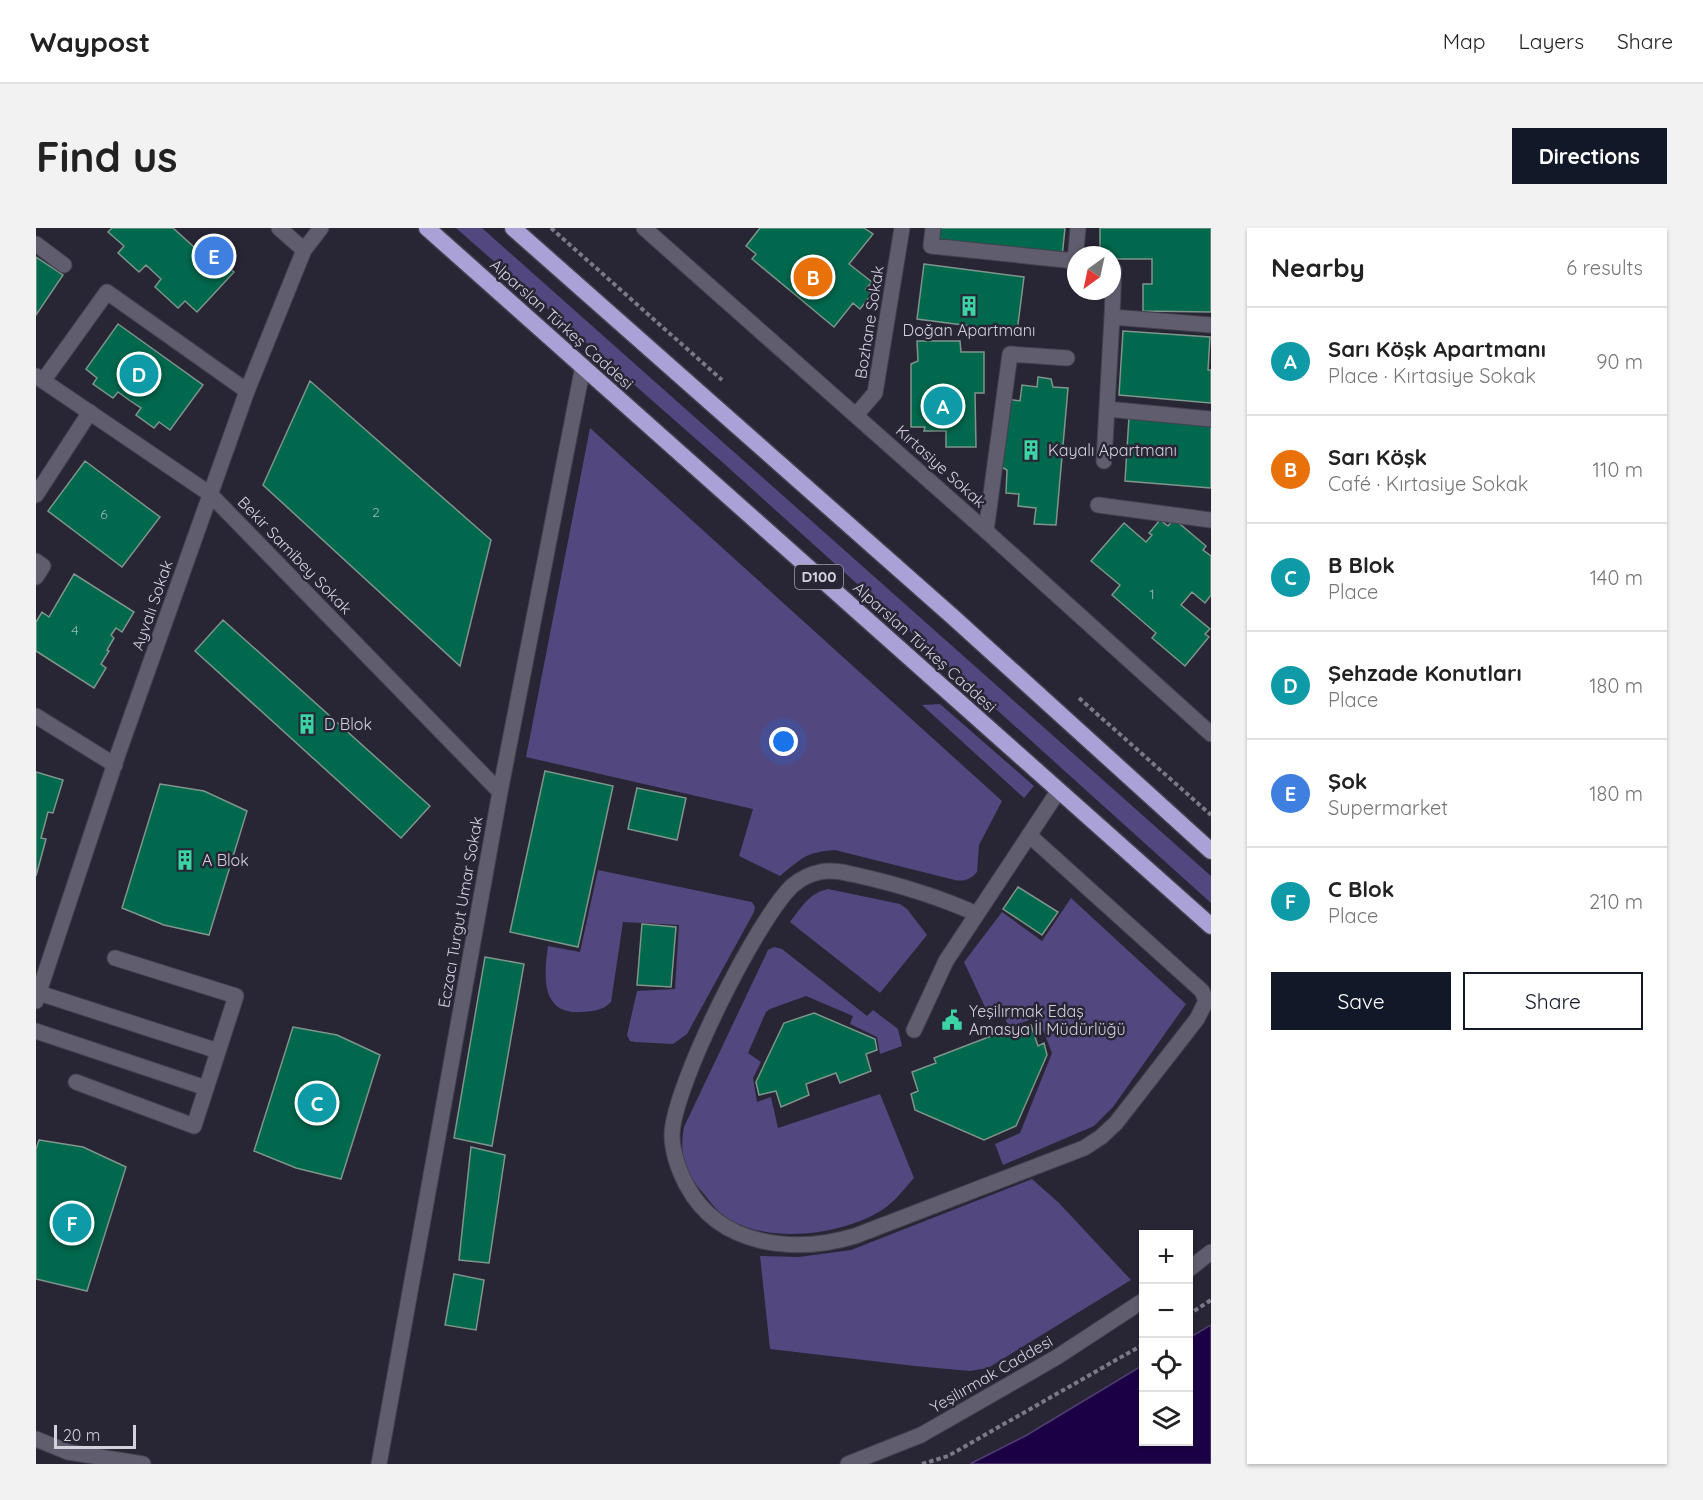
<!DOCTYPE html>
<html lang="en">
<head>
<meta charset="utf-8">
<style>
  body { margin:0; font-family:Quicksand,sans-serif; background:#f2f2f2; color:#222 }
  .controls { position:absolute; right:18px; bottom:18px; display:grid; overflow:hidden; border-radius:0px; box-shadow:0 2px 4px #0004 }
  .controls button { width:54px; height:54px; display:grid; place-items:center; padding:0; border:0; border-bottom:2px solid #e0e0e0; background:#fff; color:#222; font:30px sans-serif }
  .compass { position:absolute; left:1031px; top:18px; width:54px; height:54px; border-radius:50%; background:#fff; box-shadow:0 2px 4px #0004; rotate:213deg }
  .scale { position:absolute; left:18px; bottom:15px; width:82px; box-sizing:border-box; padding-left:6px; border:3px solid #d3d1dc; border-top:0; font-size:16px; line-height:21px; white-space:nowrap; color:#d3d1dc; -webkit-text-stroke:4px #282635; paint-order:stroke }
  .you { position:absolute; left:748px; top:514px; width:21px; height:21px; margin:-15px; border:4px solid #fff; border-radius:50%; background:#1a73e8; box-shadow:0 0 0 9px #1a73e833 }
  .badge { display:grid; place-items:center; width:39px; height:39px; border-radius:50%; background:#111827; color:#fff; font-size:20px; font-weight:700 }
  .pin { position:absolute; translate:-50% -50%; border:3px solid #fff; box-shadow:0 2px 6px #0006 }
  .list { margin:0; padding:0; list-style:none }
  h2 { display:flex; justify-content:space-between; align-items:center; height:78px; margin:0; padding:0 24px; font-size:26px }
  h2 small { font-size:20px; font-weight:400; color:#767676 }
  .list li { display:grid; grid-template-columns:39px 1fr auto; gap:18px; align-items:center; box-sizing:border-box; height:108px; padding:0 24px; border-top:2px solid #e0e0e0 }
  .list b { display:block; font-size:22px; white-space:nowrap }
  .list p { margin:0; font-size:20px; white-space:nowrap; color:#767676 }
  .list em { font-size:20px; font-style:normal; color:#767676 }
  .actions { display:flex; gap:12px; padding:18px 24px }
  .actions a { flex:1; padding:14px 0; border:2px solid #111827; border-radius:0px; text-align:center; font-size:21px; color:#111827 }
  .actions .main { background:#111827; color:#fff }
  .icon { flex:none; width:33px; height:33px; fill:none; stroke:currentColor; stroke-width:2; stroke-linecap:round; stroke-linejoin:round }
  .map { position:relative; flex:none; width:1175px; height:1236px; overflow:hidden; border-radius:0px }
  header { display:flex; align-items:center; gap:36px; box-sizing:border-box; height:84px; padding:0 30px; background:#fff; border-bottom:2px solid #e0e0e0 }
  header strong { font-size:28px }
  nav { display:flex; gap:33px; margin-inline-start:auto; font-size:21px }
  .intro { display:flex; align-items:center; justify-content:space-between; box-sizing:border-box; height:144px; padding:0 36px }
  h1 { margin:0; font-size:42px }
  .button { padding:15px 27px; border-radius:0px; background:#111827; color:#fff; font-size:21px; font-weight:700 }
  main { display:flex; gap:36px; padding:0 36px }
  aside { flex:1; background:#fff; border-radius:0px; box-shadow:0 2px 4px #0004 }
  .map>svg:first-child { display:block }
  .green { fill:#52477f }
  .water { fill:#1b0045; stroke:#523f72; stroke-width:1.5 }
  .building { fill:#00684d; stroke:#7f958b; stroke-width:1.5 }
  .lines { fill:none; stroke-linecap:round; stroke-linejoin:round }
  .service-casing { stroke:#43414e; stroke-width:17 }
  .minor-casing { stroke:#43414e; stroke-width:17 }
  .trunk-casing { stroke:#43414e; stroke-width:19 }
  .path { stroke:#7b7986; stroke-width:4; stroke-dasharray:4.5 3; stroke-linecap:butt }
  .service { stroke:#605d6f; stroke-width:15 }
  .minor { stroke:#605d6f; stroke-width:15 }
  .trunk { stroke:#aaa1d6; stroke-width:16 }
  .labels { text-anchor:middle; stroke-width:5; stroke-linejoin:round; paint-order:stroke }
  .number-label { font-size:14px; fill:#9eb7b8 }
  .shield { fill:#282635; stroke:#a09eaa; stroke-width:1.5 }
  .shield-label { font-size:15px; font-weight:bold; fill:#d3d1dc }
  .street-label { font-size:16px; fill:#d3d1dc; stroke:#282635 }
  .poi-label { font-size:16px; fill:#d3d1dc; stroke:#282635; text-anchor:start }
</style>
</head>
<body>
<header>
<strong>Waypost</strong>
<nav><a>Map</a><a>Layers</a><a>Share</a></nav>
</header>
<div class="intro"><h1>Find us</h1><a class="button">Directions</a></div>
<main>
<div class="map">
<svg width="1175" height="1236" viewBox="0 0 1175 1236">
  <rect width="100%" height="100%" fill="#282635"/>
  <path class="green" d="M 420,0 L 446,0 L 1175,648 L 1175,675 L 685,233 Z
    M 554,200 L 966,573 L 943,617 L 941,644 C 935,651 928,654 919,652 L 799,622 C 770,624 766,630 744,648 L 703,628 L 717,581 L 490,529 Z
    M 904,476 L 998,558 L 988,570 L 886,477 Z
    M 562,642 L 716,674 L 719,679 L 718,684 L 651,806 L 637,816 L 599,814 L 594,813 L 591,807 L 601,763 L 639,761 L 643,697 L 587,694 L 575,774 C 566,783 558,783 545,784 C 504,787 508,746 512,718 L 544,724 Z
    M 792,661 L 864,676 L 871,681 L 891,707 L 844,765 L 754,694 C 765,680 773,665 792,661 Z
    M 1035,670 L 1150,776 L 1077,879 L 1058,898 L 967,937 L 959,916 L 984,905 L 1016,825 L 1002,789 L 973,799 L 967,786 L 955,792 L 928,734 L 966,684 L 1006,713 Z
    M 738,719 L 746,721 L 831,788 L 837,782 L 862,801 L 866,818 L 844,826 L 841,809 L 814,796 L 817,788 L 770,768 L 734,781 L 730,784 L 712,825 L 725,834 L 717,850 L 721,874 L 735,869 L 742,900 L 844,866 L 878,950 C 869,960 860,972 849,980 C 809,1007 737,1016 694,992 C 683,986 675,975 668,966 C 648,943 643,929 648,899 L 732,722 Z
    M 996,951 L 1023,975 L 1095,1052 L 952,1140 L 934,1143 L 879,1138 L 734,1121 L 724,1028 L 763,1029 L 815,1022 Z"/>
  <path class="water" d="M 1175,1097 L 1175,1236 L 934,1236 L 991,1207 L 1107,1137 L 1108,1214 L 1152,1214 L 1153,1110 Z"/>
  <path class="building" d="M 76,0 L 137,0 L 169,29 L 174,22 L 198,44 L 161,84 L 149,73 L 142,80 L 119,59 L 125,51 L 110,37 L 103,44 L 82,25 L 88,18 L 72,4 Z
    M 724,0 L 828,0 L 837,6 L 813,36 L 836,54 L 830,61 L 836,66 L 824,81 L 817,75 L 798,99 L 716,31 L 720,26 L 710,18 Z
    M 904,0 L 1029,0 L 1026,29 L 902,15 Z
    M 1064,0 L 1175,0 L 1175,84 L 1107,83 L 1107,56 L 1116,56 L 1116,31 L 1076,31 L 1076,27 L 1064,27 Z
    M 0,29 L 27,47 L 0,87 Z
    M 888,36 L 988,49 L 981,104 L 881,91 Z
    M 82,96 L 167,157 L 134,202 L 123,194 L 118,200 L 100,187 L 105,180 L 93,172 L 82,164 L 77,170 L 57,156 L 61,150 L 50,141 Z
    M 1087,103 L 1174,109 L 1172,142 L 1175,142 L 1175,175 L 1083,167 Z
    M 881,113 L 924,113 L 925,124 L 948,124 L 948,165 L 939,165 L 940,219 L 910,219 L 910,203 L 888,203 L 889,199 L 875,199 L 875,136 L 882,133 Z
    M 1002,149 L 1015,151 L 1017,159 L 1032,160 L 1020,297 L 998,296 L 1000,280 L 982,278 L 983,266 L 970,265 L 971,242 L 962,237 L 972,171 L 984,173 L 986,157 L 1001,159 Z
    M 274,153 L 455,312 L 424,438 L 227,257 Z
    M 1093,189 L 1175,195 L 1175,260 L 1089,253 Z
    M 49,233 L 124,289 L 86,339 L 12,283 Z
    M 1138,291 L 1170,318 L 1167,322 L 1175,328 L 1175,367 L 1169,375 L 1156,364 L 1145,377 L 1174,401 L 1169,406 L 1173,409 L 1149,438 L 1116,410 L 1120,405 L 1076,367 L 1084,357 L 1055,333 L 1088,295 L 1110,314 L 1116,307 L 1113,305 L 1124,292 L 1132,298 Z
    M 38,346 L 98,384 L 86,404 L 80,400 L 75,407 L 78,410 L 71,422 L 73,423 L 65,436 L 70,440 L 58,460 L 0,423 L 0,394 L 6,384 L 13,389 Z
    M 187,392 L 394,578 L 365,610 L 159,423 Z
    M 509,543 L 577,558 L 542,719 L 474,704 Z
    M 0,544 L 27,552 L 17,585 L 12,584 L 5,610 L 10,611 L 0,648 Z
    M 124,556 L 168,563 L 211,583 L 173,707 L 128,697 L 86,680 Z
    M 601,560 L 650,570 L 641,612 L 592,601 Z
    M 982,659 L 1022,684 L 1006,707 L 967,681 Z
    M 606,696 L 640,699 L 635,759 L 601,757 Z
    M 449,729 L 488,736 L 456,918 L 418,910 Z
    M 778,785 L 839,811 L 841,822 L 830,826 L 835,843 L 804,855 L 800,845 L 770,856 L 773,867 L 745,879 L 740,863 L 723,867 L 720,854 L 748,795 Z
    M 995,797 L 1002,818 L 1008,815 L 1011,827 L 980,898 L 948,912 L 879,882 L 875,866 L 882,863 L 876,844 L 900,835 L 898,830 L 963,805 L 965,809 Z
    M 257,799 L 301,807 L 344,827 L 305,951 L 260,940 L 218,923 Z
    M 3,912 L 47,919 L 90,939 L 51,1063 L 0,1051 L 0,921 Z
    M 435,919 L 469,927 L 453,1035 L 423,1032 Z
    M 418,1046 L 448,1052 L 440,1102 L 409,1097 Z"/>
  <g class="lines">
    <g class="service-casing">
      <path id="service" d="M 897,0 L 895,18 L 1039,33 L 1042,0
        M 0,16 L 28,37
        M 1076,89 L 1078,41
        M 7,153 L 71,64 L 211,163
        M 1071,181 L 1175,191
        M 1068,233 L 1076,89 L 1175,97
        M 0,267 L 54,184
        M 1062,277 L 1175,292
        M 950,303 L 974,126 L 1031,130
        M 0,333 L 7,338 L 0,349
        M 941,686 C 903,669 864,657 824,648 C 811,645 797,641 784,644 C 774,646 763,652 756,658 C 720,693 638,857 636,906 C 636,924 643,943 651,958 C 684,1019 759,1026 819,1008 L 1048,920 L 1065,909 L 1080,895 L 1161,791 L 1170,773 L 1166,763 L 993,607
        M 3,765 L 182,823
        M 878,802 L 910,733 L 1023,562
        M 0,803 L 170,860
        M 40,854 L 158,898 L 200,768 L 79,730"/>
    </g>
    <g class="minor-casing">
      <path id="minor" d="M 243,0 L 268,22
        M 608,0 L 950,303 L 1175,506
        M 0,148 L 174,266 L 464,564
        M 820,187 L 839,165 L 866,0
        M 0,488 L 79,537
        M 0,773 L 82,526 L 211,163 L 268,22 L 285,0
        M 1152,1042 L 1175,1024
        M 0,1211 L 32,1224 L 107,1236
        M 343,1236 L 464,564 L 547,138
        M 812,1236 L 885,1207 L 1021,1129 L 1108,1072"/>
    </g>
    <g class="trunk-casing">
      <path id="trunk" d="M 391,0 L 1175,698
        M 477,0 L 917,389 L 1175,623"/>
    </g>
    <path class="path" d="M 515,0 L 686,152
      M 1043,470 L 1175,587
      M 1152,1087 L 1175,1072
      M 886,1236 L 912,1228 L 1108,1116"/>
    <use href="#service" class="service"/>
    <use href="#minor" class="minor"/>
    <use href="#trunk" class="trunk"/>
  </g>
  <defs>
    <g id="building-bare" transform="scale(1.62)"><path d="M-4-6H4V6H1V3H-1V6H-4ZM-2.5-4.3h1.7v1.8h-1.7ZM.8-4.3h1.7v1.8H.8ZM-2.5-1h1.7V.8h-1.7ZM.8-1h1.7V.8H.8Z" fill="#3ad4a5" stroke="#282635" stroke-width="2.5" paint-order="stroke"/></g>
    <g id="civic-bare" transform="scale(1.62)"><path d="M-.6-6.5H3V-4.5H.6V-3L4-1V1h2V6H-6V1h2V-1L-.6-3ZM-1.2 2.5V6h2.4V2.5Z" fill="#3ad4a5" stroke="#282635" stroke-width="2.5" paint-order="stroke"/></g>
  </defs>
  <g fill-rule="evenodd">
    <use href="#building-bare" x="933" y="78"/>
    <use href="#building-bare" x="995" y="222"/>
    <use href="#building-bare" x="271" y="496"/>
    <use href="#building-bare" x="149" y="632"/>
    <use href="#civic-bare" x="916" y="792"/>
  </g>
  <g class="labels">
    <g class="number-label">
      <text x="340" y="289">2</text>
      <text x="68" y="291">6</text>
      <text x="1116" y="371">1</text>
      <text x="39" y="407">4</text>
    </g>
    <rect class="shield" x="759" y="337" width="48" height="24" rx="4.5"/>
    <g class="shield-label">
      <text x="783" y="354">D100</text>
    </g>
    <g class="street-label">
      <text transform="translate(833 94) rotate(-81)" y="6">Bozhane Sokak</text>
      <text transform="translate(526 96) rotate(42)" y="6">Alparslan Türkeş Caddesi</text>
      <text transform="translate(905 238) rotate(42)" y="6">Kırtasiye Sokak</text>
      <text transform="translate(259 327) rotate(46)" y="6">Bekir Samibey Sokak</text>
      <text transform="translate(116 377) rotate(-71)" y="6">Ayvalı Sokak</text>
      <text transform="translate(889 419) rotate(42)" y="6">Alparslan Türkeş Caddesi</text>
      <text transform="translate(424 684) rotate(-80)" y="6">Eczacı Turgut Umar Sokak</text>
      <text transform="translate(955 1146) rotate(-30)" y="6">Yeşilırmak Caddesi</text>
    </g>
    <g class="poi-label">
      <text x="933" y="108" text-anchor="middle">Doğan Apartmanı</text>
      <text x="1012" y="228">Kayalı Apartmanı</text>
      <text x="288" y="502">D Blok</text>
      <text x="166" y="638">A Blok</text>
      <text x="933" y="789">Yeşilırmak Edaş<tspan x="933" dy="18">Amasya İl Müdürlüğü</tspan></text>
    </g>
  </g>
</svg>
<div class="controls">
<button>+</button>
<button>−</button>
<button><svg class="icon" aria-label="locate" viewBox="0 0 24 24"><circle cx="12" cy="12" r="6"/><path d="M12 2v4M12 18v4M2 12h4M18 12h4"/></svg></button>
<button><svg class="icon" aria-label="layers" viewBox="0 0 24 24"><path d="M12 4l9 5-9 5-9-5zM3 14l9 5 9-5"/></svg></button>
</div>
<svg class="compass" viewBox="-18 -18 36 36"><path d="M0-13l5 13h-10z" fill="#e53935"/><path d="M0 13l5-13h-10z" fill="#767676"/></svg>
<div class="scale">20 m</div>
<div class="you"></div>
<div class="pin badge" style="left:907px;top:178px;background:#0f9aa8">A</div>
<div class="pin badge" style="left:777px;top:49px;background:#e8710a">B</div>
<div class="pin badge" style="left:281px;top:875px;background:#0f9aa8">C</div>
<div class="pin badge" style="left:103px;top:146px;background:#0f9aa8">D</div>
<div class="pin badge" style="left:178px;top:28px;background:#3f7fe0">E</div>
<div class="pin badge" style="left:36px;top:995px;background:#0f9aa8">F</div>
</div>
<aside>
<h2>Nearby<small>6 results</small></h2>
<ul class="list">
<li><span class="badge" style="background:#0f9aa8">A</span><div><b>Sarı Köşk Apartmanı</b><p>Place · Kırtasiye Sokak</p></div><em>90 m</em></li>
<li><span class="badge" style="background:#e8710a">B</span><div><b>Sarı Köşk</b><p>Café · Kırtasiye Sokak</p></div><em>110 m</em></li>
<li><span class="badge" style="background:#0f9aa8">C</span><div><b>B Blok</b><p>Place</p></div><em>140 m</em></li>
<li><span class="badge" style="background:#0f9aa8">D</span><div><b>Şehzade Konutları</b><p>Place</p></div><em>180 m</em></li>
<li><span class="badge" style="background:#3f7fe0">E</span><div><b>Şok</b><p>Supermarket</p></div><em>180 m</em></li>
<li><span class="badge" style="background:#0f9aa8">F</span><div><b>C Blok</b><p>Place</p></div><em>210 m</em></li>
</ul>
<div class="actions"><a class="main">Save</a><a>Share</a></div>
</aside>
</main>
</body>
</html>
